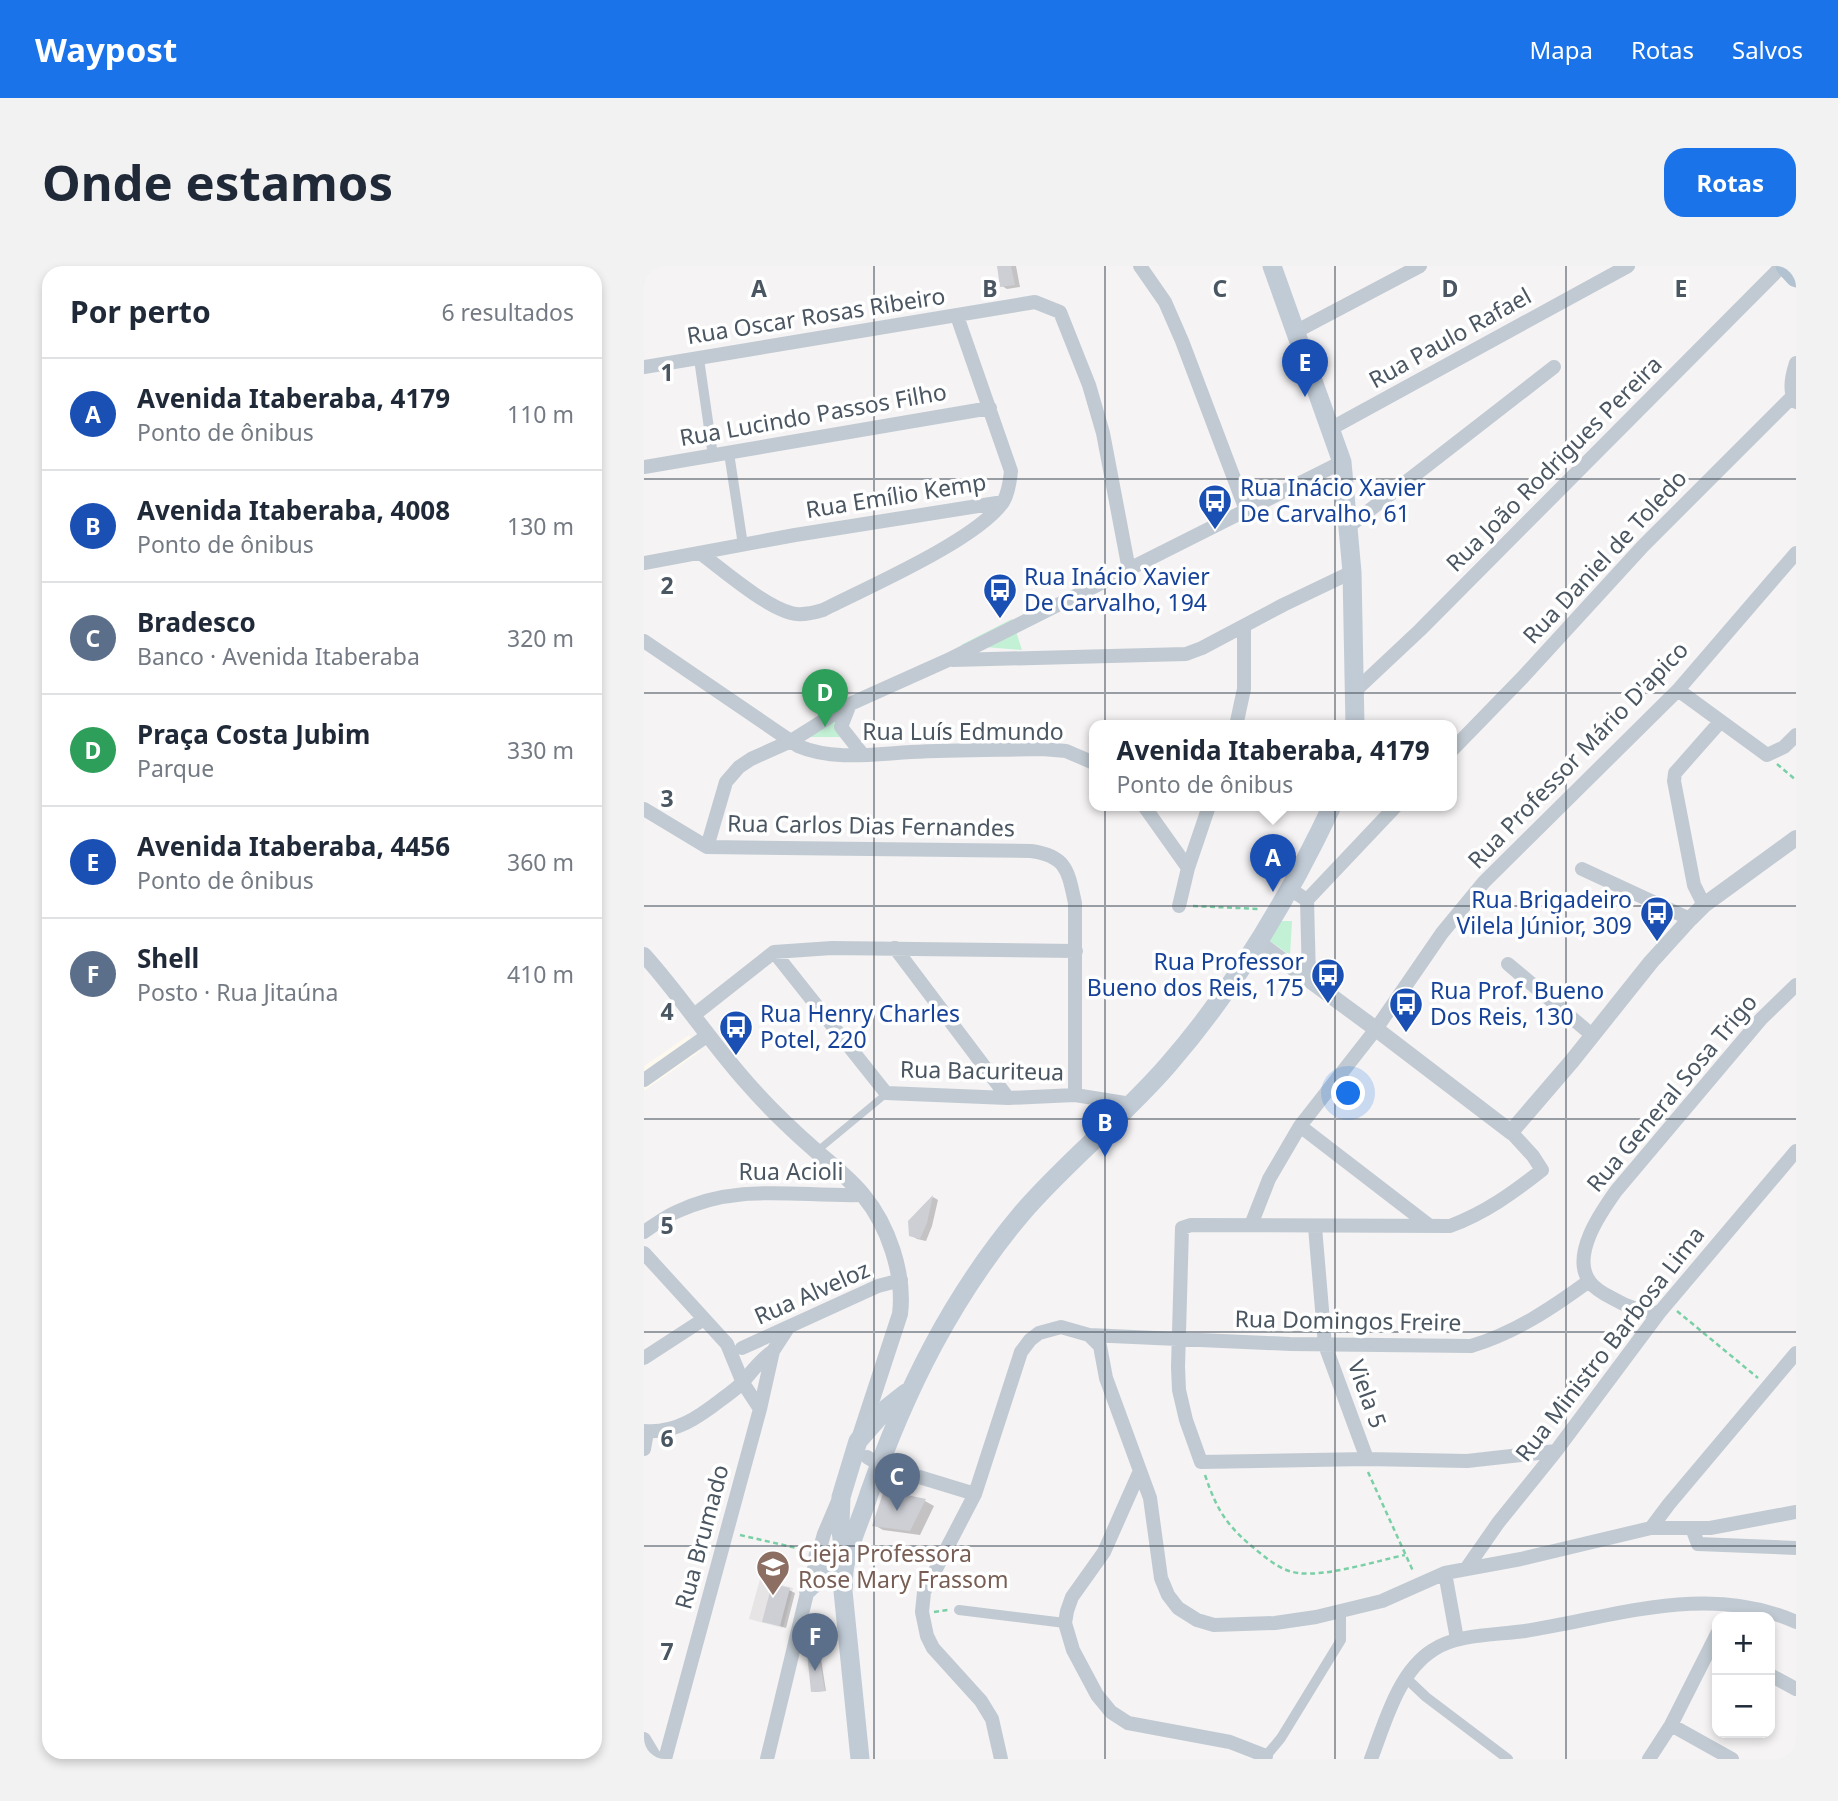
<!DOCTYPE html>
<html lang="pt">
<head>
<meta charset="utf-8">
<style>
  body { margin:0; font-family:"Noto Sans",sans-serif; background:#f2f2f3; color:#1f2937 }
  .controls { position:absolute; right:21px; bottom:21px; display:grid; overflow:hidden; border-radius:14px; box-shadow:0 4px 10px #0003 }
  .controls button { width:63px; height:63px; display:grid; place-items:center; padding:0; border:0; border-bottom:2px solid #e0e1e3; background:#fff; color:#1f2937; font:35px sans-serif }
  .you { position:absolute; left:705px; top:828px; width:24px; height:24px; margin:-18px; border:5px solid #fff; border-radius:50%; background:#1a73e8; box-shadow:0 0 0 10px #1a73e833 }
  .badge { display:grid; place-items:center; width:46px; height:46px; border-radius:50%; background:#1a73e8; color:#fff; font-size:23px; font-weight:700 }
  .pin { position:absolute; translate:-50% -58px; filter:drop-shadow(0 2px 4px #0008) }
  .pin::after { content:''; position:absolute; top:37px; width:24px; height:21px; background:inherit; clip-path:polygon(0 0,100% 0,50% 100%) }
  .popup { position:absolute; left:445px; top:454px; width:368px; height:91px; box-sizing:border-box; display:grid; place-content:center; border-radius:14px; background:#fff; filter:drop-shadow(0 2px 5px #0005); font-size:23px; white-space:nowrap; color:#747a83 }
  .popup b { font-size:26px; color:#1f2937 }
  .popup::after { content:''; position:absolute; left:50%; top:100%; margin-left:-14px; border:14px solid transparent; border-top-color:#fff }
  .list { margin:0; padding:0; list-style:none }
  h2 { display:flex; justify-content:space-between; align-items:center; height:91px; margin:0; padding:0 28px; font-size:30px }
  h2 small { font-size:23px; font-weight:400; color:#747a83 }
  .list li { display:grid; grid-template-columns:46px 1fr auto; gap:21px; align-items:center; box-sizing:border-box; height:112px; padding:0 28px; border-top:2px solid #e0e1e3 }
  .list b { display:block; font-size:26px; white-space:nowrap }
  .list p { margin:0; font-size:23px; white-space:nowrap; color:#747a83 }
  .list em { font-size:23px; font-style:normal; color:#747a83 }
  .map { position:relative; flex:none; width:1152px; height:1493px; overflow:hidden; border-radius:21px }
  header { display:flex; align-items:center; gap:42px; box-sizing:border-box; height:98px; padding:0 35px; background:#1a73e8; color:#fff }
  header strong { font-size:33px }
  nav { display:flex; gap:38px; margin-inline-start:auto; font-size:24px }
  .intro { display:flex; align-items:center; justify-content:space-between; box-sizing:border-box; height:168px; padding:0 42px }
  h1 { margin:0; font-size:49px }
  .button { padding:18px 32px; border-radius:21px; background:#1a73e8; color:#fff; font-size:24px; font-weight:700 }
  main { display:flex; gap:42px; padding:0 42px }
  aside { flex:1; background:#fff; border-radius:21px; box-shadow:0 4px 10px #0003 }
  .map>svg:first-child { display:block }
  .commercial { fill:#fdf9ef }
  .education { fill:#e6e4e5 }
  .green { fill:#c3f1d5 }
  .shadow { fill:#0003 }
  .building { fill:#cdcfd5 }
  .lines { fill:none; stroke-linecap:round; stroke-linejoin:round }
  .path { stroke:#7ad0a6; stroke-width:2.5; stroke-dasharray:5 3.5; stroke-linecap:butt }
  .service { stroke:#c1cad2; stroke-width:7 }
  .pedestrian { stroke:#c1cad2; stroke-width:10 }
  .minor { stroke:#c1cad2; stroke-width:14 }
  .tertiary { stroke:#c1cad2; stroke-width:16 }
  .secondary { stroke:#c1cbd6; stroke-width:19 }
  .primary { stroke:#b3c2d1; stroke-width:21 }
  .grid { fill:none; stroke:#4a5661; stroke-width:2; stroke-opacity:0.55 }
  .labels { text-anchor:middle; stroke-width:7; stroke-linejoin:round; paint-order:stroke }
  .street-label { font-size:23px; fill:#4a5661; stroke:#fff }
  .transit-label { font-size:23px; fill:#164399; stroke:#fff; text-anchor:start }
  .education-label { font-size:23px; fill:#785e54; stroke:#fff; text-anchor:start }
  .grid-label { font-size:23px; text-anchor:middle; font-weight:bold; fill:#4a5661; stroke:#fff; stroke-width:7; stroke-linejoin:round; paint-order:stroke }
</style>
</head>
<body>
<header>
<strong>Waypost</strong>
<nav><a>Mapa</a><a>Rotas</a><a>Salvos</a></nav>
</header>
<div class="intro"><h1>Onde estamos</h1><a class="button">Rotas</a></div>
<main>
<aside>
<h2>Por perto<small>6 resultados</small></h2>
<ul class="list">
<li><span class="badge" style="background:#1a4fb4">A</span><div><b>Avenida Itaberaba, 4179</b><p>Ponto de ônibus</p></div><em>110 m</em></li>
<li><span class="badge" style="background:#1a4fb4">B</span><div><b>Avenida Itaberaba, 4008</b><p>Ponto de ônibus</p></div><em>130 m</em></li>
<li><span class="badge" style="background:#5c6f8a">C</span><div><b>Bradesco</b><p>Banco · Avenida Itaberaba</p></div><em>320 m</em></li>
<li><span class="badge" style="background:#2e9e5b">D</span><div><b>Praça Costa Jubim</b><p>Parque</p></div><em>330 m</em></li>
<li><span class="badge" style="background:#1a4fb4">E</span><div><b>Avenida Itaberaba, 4456</b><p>Ponto de ônibus</p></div><em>360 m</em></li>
<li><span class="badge" style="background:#5c6f8a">F</span><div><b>Shell</b><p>Posto · Rua Jitaúna</p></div><em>410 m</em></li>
</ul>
</aside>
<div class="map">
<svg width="1152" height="1493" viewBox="0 0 1152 1493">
  <rect width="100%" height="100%" fill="#f5f3f3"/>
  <path class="commercial" d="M 45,769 L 57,785 L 0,825 L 0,800 Z"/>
  <path class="education" d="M 116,1313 L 149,1322 L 139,1362 L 105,1353 Z"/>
  <path class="green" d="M 368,353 L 378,384 L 317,379 Z
    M 193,452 L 198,471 L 165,471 Z
    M 634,655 L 648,655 L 646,689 L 623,673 Z"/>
  <path class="shadow" d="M 355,0 L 372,0 L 376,21 L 363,23 L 358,20 Z
    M 289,931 L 294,934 L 288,960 L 282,975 L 273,973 L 267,969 L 265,955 Z
    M 241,1226 L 281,1235 L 290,1240 L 276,1269 L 239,1264 L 230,1259 Z
    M 145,1324 L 151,1327 L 142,1362 L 120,1355 Z
    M 176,1376 L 178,1378 L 177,1393 L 182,1425 L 171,1426 L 169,1425 Z"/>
  <path class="building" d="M 353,0 L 367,0 L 371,19 L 356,21 Z
    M 289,929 L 283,957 L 276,973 L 265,970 L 264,955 Z
    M 240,1224 L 282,1233 L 266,1265 L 228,1260 Z
    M 128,1318 L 146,1322 L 136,1360 L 118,1356 Z
    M 176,1375 L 175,1391 L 181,1425 L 167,1426 L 162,1377 Z"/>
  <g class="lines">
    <path class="path" d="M 1133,498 L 1152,514
      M 549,640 L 616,643
      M 1033,1045 L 1114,1112
      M 724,1206 L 769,1305
      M 561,1209 C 574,1248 585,1262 616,1287 C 627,1296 639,1305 654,1307 C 682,1311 732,1295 761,1289
      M 96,1269 L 161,1284
      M 290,1346 L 304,1344"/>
    <path class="service" d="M 173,885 L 242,828"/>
    <path class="pedestrian" d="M 55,93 L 69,190
      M 85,187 L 99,279
      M 315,1344 L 421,1357
      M 763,1413 L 782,1431 L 864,1493
      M 622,1490 L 637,1472 L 697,1374 L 697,1345"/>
    <path class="minor" d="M 496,0 L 521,36 L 538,75 L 602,244
      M 651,66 L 776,0
      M 1152,97 C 1148,109 1144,126 1152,136
      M 0,101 L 391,36 L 416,46 L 445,119 L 459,167 L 485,304
      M 686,163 L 984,0
      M 0,201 L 346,142
      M 704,261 L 910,101
      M 56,287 C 80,305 119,339 147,347 C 157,350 169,347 179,344 C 222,322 333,274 359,236 C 364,228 366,215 367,205 L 313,50
      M 0,297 L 151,269 L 359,236
      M 0,375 L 154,480 C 189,495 230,488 267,486 C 311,484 354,484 398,483 L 422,485 L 450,497
      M 309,394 L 542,388 L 558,382 L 639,339 L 708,306
      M 1034,424 L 1123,489 L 1140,481 L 1152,469
      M 711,425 L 776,364 L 1138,0
      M 206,438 L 197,461 L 219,489
      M 592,460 L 600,423 L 600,360
      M 808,484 L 879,411 L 999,280 L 1148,131
      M 500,540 L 544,602
      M 0,543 L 63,581 L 387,585 C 423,590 424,605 431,637 L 431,829
      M 63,581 L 82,516 L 95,501 L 107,493 L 147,475 L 206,438 L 304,394 L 698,196
      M 938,603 L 1046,653
      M 647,624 L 663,634 L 752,540
      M 663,634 L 665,713
      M 1060,639 L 1050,619 L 1030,515 L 1031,507 L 1076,456
      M 535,640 L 544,602 L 565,540
      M 251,682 L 364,832
      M 130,686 L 242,827 L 364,832 L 431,829 L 487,838
      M 864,698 L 948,769
      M 50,749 L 130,686 L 188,682 L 432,685
      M 0,814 L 64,769
      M 656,860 L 786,960
      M 867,866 L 889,890 L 898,904 C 869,927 841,947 806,960 L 547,959 L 538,962 L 534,1101 L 535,1124 L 542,1154 L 557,1196 L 723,1193 L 823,1195 L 912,1185
      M 607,959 L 625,913 L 656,860 L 732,763 L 798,667 L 840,616 L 1034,424 L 1152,287
      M 671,961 L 681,1079 L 723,1193
      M 0,966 C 10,959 21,951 32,946 C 95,916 153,931 219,929
      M 0,987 L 83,1078 L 99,1117 L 116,1143 L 129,1085 L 144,1062
      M 1015,1047 C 997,1046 983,1041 968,1032 C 960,1028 951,1023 946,1016 C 926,990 957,946 972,925 L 1117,753 L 1152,719
      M 445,1069 L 646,1078 L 827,1080 C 871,1067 908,1042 945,1015
      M 98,1082 L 234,1020 L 257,1014
      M 0,1092 L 60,1053
      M 0,1165 C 31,1168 55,1151 78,1133 C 85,1128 93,1122 99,1116 C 109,1104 116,1094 129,1085
      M 0,1183 L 3,1166
      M 223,1191 L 236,1199 L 331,1228
      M 495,1207 L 460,1286 L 428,1331 L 423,1345 L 421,1357 L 429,1384 L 453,1429 L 467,1446 L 484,1457 L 586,1476 L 622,1490
      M 1007,1262 L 1066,1262 L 1152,1246
      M 1048,1262 L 1054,1278 L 1152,1282
      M 822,1303 L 854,1257 L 912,1185 L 1015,1047 L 1152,885
      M 801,1307 L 813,1373
      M 1126,1409 L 1152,1423
      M 1027,1459 L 1088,1493
      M 0,1473 L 12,1493
      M 21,1493 L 116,1143
      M 123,1493 L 164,1323 L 180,1268 L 194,1235
      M 357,1493 L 348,1453 L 337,1435 L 289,1382 L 283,1370 L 278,1346 L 280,1326 L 331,1228 L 377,1086 L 386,1074 L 395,1067 L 417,1061 L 445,1069 L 456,1080 L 462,1112 L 506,1232 L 517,1312 L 524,1329 L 534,1342 L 553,1354 L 570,1359 L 631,1357 L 672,1351 L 738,1335 L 801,1307 L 877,1293 L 1007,1262 L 1025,1238 L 1152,1087
      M 727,1493 C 741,1457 754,1406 789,1384 C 812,1368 853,1369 881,1365 C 971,1351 1064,1316 1152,1356
      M 1005,1493 L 1027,1459 L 1073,1368"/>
    <path class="tertiary" d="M 615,677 L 732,763 L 867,866 L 928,795 L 1007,696 L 1046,653 L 1060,639 L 1152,572
      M 0,689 C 37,730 67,777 104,818 C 125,842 148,864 172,885 C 188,899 205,912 219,929 C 244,959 261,1008 256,1048 L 216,1170"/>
    <path class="secondary" d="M 628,0 L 698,196 L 708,306 L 711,460
      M 174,1290 L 185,1299 L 201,1299
      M 201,1294 L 196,1258 L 197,1231 L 214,1175 L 243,1142 L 262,1127
      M 164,1323 C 174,1312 187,1312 199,1318
      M 216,1493 L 199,1325 C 200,1316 199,1307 201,1299 C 206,1275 218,1251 225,1228 C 261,1125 308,1030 379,946 C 424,894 479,851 524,799 C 592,721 644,633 688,540"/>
    <path class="primary" d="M 1142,0 L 1152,11"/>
  </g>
  <path class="grid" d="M 230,0 L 230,1493M 461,0 L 461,1493M 691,0 L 691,1493M 922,0 L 922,1493M 0,213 L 1152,213M 0,427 L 1152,427M 0,640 L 1152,640M 0,853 L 1152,853M 0,1066 L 1152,1066M 0,1280 L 1152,1280"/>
  <defs>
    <g id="bus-pin" transform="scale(1.75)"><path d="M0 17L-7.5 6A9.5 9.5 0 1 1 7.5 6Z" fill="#1a4fb4" stroke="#fff"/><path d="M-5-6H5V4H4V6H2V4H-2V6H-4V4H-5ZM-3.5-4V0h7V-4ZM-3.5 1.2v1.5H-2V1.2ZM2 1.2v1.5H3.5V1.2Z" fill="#fff"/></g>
    <g id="school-pin" transform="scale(1.75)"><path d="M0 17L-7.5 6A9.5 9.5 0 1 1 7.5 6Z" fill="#8d6e63" stroke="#fff"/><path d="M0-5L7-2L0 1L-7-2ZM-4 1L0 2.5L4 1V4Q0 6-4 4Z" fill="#fff"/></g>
  </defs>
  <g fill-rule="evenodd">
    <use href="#bus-pin" x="571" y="235"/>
    <use href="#bus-pin" x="356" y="324"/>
    <use href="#bus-pin" x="1013" y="647"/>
    <use href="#bus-pin" x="684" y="709"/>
    <use href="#bus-pin" x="762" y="738"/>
    <use href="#bus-pin" x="92" y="761"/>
    <use href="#school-pin" x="129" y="1301"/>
  </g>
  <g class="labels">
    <g class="street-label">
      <text transform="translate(172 50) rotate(-9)" y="8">Rua Oscar Rosas Ribeiro</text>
      <text transform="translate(806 72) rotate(-29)" y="8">Rua Paulo Rafael</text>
      <text transform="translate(169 149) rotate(-10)" y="8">Rua Lucindo Passos Filho</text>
      <text transform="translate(910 198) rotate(-45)" y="8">Rua João Rodrigues Pereira</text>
      <text transform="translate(252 230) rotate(-9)" y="8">Rua Emílio Kemp</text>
      <text transform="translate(961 291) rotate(-47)" y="8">Rua Daniel de Toledo</text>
      <text x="319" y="474">Rua Luís Edmundo</text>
      <text transform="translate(934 489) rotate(-46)" y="8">Rua Professor Mário D'apico</text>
      <text transform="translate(227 560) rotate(1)" y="8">Rua Carlos Dias Fernandes</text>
      <text transform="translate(338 805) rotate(1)" y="8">Rua Bacuriteua</text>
      <text transform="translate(1028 827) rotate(-50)" y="8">Rua General Sosa Trigo</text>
      <text x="147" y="914">Rua Acioli</text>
      <text transform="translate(168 1027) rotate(-24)" y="8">Rua Alveloz</text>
      <text transform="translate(704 1055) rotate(1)" y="8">Rua Domingos Freire</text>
      <text transform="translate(966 1078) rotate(-52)" y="8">Rua Ministro Barbosa Lima</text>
      <text transform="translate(723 1128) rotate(70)" y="8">Viela 5</text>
      <text transform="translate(58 1271) rotate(-75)" y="8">Rua Brumado</text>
    </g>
    <g class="transit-label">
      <text x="596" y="230">Rua Inácio Xavier<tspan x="596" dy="26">De Carvalho, 61</tspan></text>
      <text x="380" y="319">Rua Inácio Xavier<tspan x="380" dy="26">De Carvalho, 194</tspan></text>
      <text x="988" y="642" text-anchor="end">Rua Brigadeiro<tspan x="988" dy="26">Vilela Júnior, 309</tspan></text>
      <text x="660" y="704" text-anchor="end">Rua Professor<tspan x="660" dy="26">Bueno dos Reis, 175</tspan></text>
      <text x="786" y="733">Rua Prof. Bueno<tspan x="786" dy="26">Dos Reis, 130</tspan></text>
      <text x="116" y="756">Rua Henry Charles<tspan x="116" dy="26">Potel, 220</tspan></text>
    </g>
    <g class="education-label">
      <text x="154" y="1296">Cieja Professora<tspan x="154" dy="26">Rose Mary Frassom</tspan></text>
    </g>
  </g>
  <g class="grid-label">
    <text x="115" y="31">A</text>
    <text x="346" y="31">B</text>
    <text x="576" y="31">C</text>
    <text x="806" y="31">D</text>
    <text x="1037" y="31">E</text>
    <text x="23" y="115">1</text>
    <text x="23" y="328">2</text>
    <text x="23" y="541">3</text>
    <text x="23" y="754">4</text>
    <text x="23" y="968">5</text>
    <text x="23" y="1181">6</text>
    <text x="23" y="1394">7</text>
  </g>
</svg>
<div class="controls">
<button>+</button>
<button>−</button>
</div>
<div class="you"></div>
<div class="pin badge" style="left:629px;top:626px;background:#1a4fb4">A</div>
<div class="popup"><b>Avenida Itaberaba, 4179</b>Ponto de ônibus</div>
<div class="pin badge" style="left:461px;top:891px;background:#1a4fb4">B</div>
<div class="pin badge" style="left:253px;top:1245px;background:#5c6f8a">C</div>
<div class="pin badge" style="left:181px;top:461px;background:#2e9e5b">D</div>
<div class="pin badge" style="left:661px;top:131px;background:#1a4fb4">E</div>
<div class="pin badge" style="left:171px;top:1405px;background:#5c6f8a">F</div>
</div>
</main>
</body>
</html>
